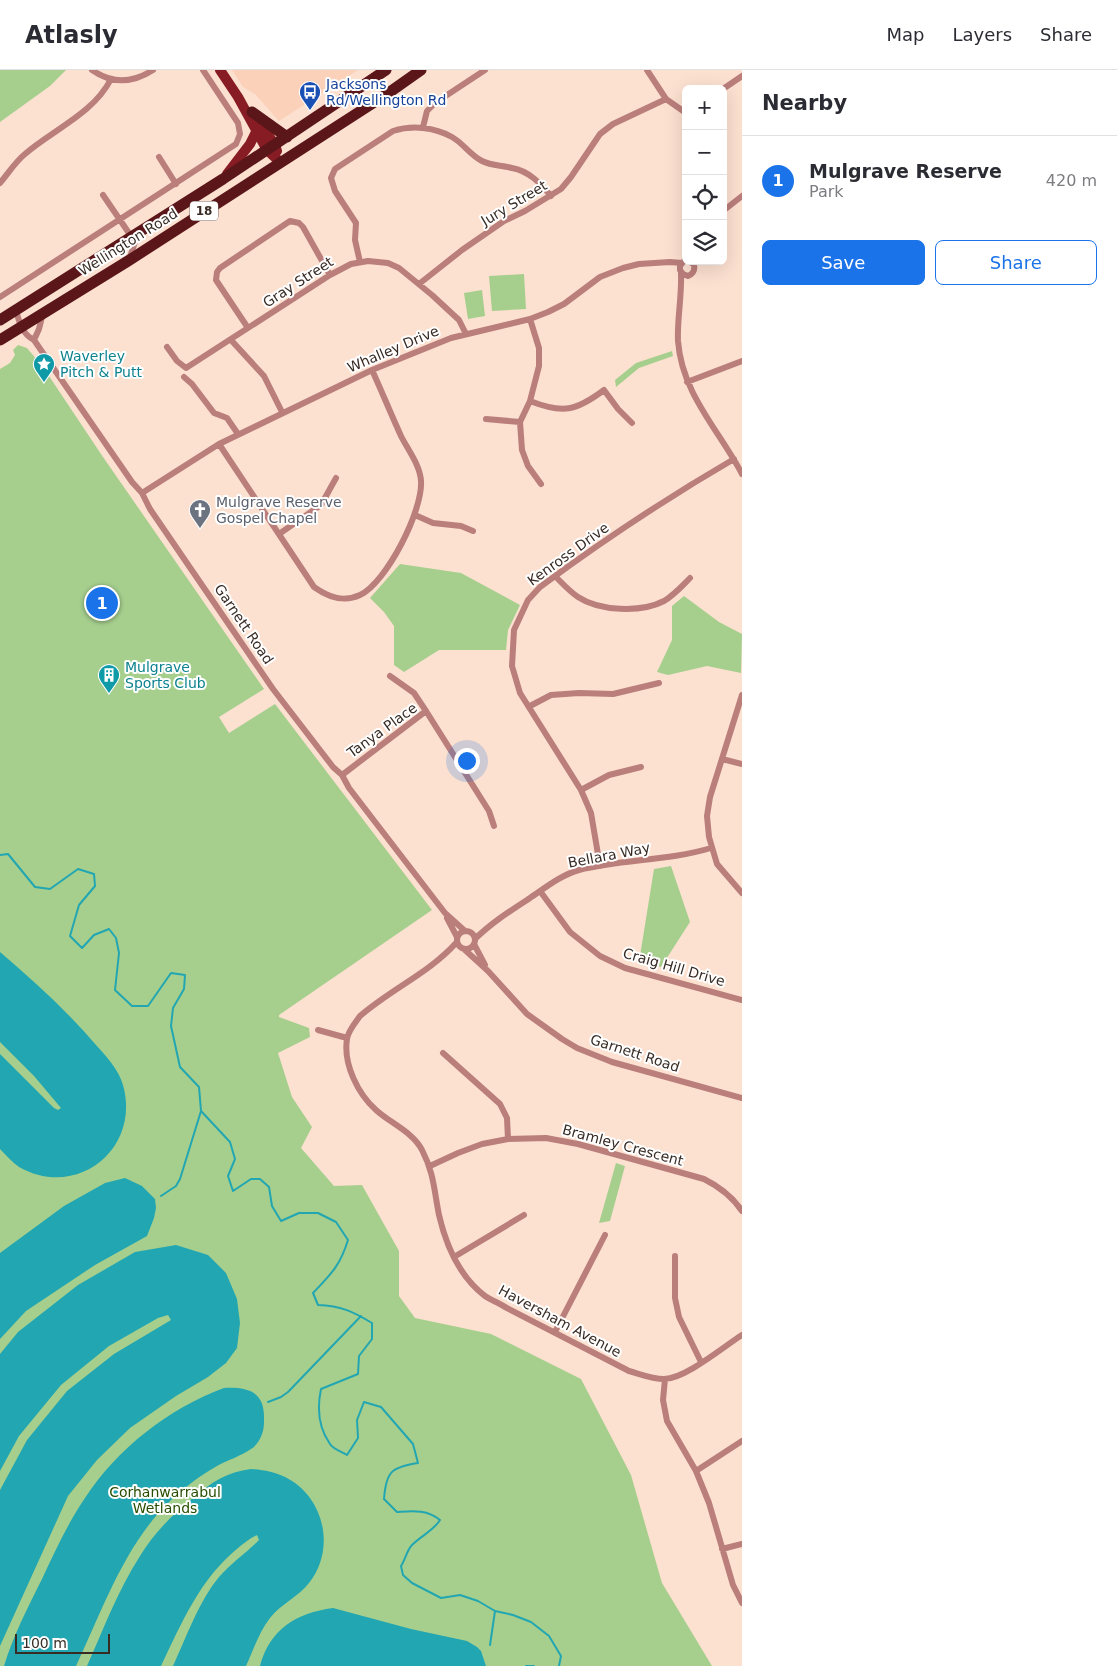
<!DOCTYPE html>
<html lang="en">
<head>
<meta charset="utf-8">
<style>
  body { margin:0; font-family:"DejaVu Sans",sans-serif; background:#f7f7f7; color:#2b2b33 }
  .controls { position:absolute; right:15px; top:15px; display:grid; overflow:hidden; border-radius:8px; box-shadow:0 5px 20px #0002 }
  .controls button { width:45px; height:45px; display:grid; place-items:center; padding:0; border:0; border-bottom:1px solid #e1e1e2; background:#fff; color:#2b2b33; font:25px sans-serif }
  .scale { position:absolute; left:15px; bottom:12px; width:95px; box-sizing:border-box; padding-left:5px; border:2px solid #382b24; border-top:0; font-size:14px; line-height:18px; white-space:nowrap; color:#382b24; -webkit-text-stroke:4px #fff; paint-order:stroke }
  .you { position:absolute; left:466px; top:690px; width:18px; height:18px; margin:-12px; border:4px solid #fff; border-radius:50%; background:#1a73e8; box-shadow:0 0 0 8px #1a73e833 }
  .badge { display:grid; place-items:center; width:32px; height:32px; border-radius:50%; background:#1a73e8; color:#fff; font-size:16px; font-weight:700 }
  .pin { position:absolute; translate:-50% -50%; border:2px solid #fff; box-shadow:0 1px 5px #0006 }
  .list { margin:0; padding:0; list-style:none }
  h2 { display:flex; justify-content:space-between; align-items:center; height:65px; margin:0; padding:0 20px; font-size:21px }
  h2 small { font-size:16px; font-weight:400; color:#7c7c81 }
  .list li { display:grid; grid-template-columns:32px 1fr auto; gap:15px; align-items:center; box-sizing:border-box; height:90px; padding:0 20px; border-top:1px solid #e1e1e2 }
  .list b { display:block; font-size:19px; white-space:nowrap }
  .list p { margin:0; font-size:16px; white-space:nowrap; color:#7c7c81 }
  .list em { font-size:16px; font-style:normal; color:#7c7c81 }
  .actions { display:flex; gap:10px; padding:15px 20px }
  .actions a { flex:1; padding:11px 0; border:1px solid #1a73e8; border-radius:8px; text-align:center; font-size:18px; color:#1a73e8 }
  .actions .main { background:#1a73e8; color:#fff }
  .icon { flex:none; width:28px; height:28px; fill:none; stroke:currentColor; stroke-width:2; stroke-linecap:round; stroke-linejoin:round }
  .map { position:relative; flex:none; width:742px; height:1596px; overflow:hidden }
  header { display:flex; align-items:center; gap:30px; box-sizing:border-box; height:70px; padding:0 25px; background:#fff; border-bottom:1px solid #e1e1e2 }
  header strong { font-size:24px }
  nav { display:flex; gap:28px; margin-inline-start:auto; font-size:18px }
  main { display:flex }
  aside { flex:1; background:#fff }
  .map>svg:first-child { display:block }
  .built { fill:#fbd1b9 }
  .green { fill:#a6cf8e }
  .water { fill:#22a6b1 }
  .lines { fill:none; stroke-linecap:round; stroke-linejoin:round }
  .stream { stroke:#22a6b1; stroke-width:2 }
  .street { stroke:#ba7e7b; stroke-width:6 }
  .primary { stroke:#871c25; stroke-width:10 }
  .highway { stroke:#5b161a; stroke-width:11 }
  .labels { text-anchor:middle; stroke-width:4; stroke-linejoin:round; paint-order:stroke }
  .shield { fill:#fff; stroke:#746b66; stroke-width:1 }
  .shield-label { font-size:12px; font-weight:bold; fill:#382b24 }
  .transit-label { font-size:14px; fill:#164399; stroke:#fff; text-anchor:start }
  .street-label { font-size:14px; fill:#382b24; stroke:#fff }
  .culture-label { font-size:14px; fill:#0d838f; stroke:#fff; text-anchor:start }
  .worship-label { font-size:14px; fill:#5b616d; stroke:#fff; text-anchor:start }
  .park-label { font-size:14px; fill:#274e00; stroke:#fff }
</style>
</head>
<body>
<header>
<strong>Atlasly</strong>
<nav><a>Map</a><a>Layers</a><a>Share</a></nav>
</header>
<main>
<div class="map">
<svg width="742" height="1596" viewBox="0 0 742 1596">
  <rect width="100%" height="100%" fill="#fce0d0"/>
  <path class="built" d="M 232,0 L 358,0 L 279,51 L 255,24 L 243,17 Z"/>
  <path class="green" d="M 0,0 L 66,0 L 50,16 L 0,52 Z
    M 524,204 L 526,239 L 492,241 L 489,206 Z
    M 482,220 L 485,246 L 468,249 L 464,223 Z
    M 18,275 L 27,278 L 43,297 L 103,387 L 264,619 L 219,647 L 229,663 L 275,634 L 432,840 L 279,945 L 279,947 L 309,958 L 310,967 L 278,983 L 292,1027 L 312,1057 L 301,1078 L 334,1116 L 362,1115 L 399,1181 L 399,1226 L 415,1248 L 491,1264 L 581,1309 L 631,1405 L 662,1513 L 712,1596 L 0,1596 L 0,299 L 10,293 L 15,285 L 13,280 Z
    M 672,281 L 673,286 L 639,298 L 616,317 L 615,310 L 636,293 Z
    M 400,494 L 461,503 L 520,535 L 508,560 L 506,580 L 439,580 L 404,602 L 394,595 L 394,556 L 384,542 L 370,528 Z
    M 684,526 L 719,552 L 742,564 L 741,603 L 707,596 L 668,605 L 657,602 L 672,570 L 672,536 Z
    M 671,796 L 690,852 L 661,897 L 639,892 L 654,799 Z
    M 616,1093 L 625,1096 L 610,1151 L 599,1153 Z"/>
  <path class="water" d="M 0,882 C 34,911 67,941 96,975 C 106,986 119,1000 123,1015 C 141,1079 77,1130 19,1097 C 12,1092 6,1085 0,1079 L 0,984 L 54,1038 L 58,1040 L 61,1038 L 34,1006 L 0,972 Z
    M 125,1108 L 142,1116 L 155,1129 L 156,1138 L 154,1148 L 147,1166 L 95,1195 L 26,1241 L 0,1269 L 0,1183 L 64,1136 L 105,1113 Z
    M 176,1175 L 208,1185 L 226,1203 L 237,1229 L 240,1253 L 237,1278 L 226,1293 L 208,1307 L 176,1326 L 130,1358 L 97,1390 L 68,1426 L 0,1576 L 0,1420 L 27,1370 L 67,1321 L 114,1284 L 171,1250 L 168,1245 L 158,1248 L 109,1276 L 61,1315 L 19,1366 L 0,1401 L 0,1284 L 18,1262 L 78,1215 L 135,1182 Z
    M 224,1318 C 247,1317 265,1321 264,1349 C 264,1354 264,1359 262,1364 C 260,1370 256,1376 251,1379 C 241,1386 228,1390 217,1396 C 199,1406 181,1420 166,1435 C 123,1479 102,1541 76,1596 L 4,1596 C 13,1566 28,1537 42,1509 C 55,1481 68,1453 85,1428 C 117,1379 169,1338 224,1318 Z
    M 251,1399 C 274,1400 296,1408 310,1428 C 328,1453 329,1488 309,1513 C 298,1527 281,1534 270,1548 C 259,1562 253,1581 246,1596 L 173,1596 C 186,1568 199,1531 219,1507 C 231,1493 246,1483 259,1470 L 257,1465 C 250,1468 244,1473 238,1478 C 200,1509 182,1552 161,1596 L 87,1596 C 103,1560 118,1520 140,1486 C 154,1463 173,1444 194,1427 C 212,1412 227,1402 251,1399 Z
    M 333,1538 L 411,1559 L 467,1571 L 477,1577 L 481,1581 L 486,1596 L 260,1596 C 270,1559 296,1543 333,1538 Z"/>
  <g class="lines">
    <path class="stream" d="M 0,785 L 8,784 L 35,817 L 50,819 L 78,799 L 94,804 L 95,816 L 79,835 L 70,866 L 82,878 L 94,865 L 109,859 L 116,868 L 119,883 L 115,920 L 132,936 L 148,936 L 171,903 L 185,905 L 184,919 L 173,938 L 171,956 L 180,997 L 199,1017 L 201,1041 L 230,1072 L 235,1089 L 228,1106 L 233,1121 L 251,1109 L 260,1109 L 269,1117 L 272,1136 L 281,1151 L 299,1143 L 318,1143 L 336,1152 L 348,1170 C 340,1196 331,1204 313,1223 L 318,1235 C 341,1236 352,1241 372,1253 L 372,1269 L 359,1286 L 358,1304 L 321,1319 C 317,1338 318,1357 330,1374 C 333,1379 342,1382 347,1385 L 358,1368 L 357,1350 L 364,1332 L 381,1337 L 413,1374 L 418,1393 C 391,1397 386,1402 384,1429 L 397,1442 C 412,1441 427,1439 440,1450 C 434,1460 421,1466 412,1475 C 407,1480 405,1490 401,1496 L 403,1505 L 412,1513 L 441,1528 L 460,1525 L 478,1531 L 495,1541 L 513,1545 L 531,1552 L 549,1566 L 561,1586 L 559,1596
      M 161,1126 L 176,1116 L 180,1109 L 201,1041
      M 268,1332 L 281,1327 L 288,1322 L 361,1246
      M 490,1575 L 495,1541
      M 526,1596 L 534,1596"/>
    <path class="street" d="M 92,0 C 112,14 133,13 153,0
      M 647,0 L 666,29 L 686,43
      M 723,19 L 742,6
      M 423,57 L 427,41 L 435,33 L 485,0
      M 159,87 L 176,114
      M 0,113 C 8,104 15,92 25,84 C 54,59 93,44 111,9
      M 103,125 L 135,172 L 130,187
      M 723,141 L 742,126
      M 684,191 L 680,196 L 680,200 L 683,204 L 688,206 C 693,204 695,200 694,195 L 689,191
      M 360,192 L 355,170 L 356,153 L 335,121 L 331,108 L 335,99 L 393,61 C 412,55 434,57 452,67 C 463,73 470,85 482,91 C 492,96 501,95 512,98 C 529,101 540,113 551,126
      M 681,203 C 682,226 677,249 678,271 C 682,324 719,360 742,404
      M 419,214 L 462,180 L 504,151 L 525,141 L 561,119 L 571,107 L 600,64 L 613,54 L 666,29
      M 0,227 L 236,74 L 240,64 L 238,53 L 203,0
      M 16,240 C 19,252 22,264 34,270 L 132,412 L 142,423 L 150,439 L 273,619 L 333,697 L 342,705 L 349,718 L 445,843 L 465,861
      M 530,249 L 539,278 L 539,296 L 530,331 L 520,352 L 522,380 L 528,396 L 541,414
      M 248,258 L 216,210 L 217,202 L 220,198 L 290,151 L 299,153 L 303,157 L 330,205
      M 34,270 L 39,259 L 43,243
      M 231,270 L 264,306 L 282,342
      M 167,277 L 177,291 L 186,298 L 330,205 L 351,194 L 368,191 L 388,193 L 399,198 L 432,225 L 459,250 L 466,264
      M 184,307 L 192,314 L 214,343 L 227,348 L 238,364
      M 687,312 L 742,291
      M 530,331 C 563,344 576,341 604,320 L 618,339 L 632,353
      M 486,349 L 520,352
      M 219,374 L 314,517 C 328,527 343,533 360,525 C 387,512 423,440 421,411 C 420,395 408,380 401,366 C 391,344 382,322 372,300
      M 142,423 L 219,374 L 372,300 L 451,268 L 530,249 L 548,242 L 564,234 L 600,207 L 623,198 L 639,194 L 670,192 L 682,193
      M 415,445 L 433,453 L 461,456 L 473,461
      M 279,464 L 321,435 L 336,408
      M 555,506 C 562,513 569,521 578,527 C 599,541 641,543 664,531 C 674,525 682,516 690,508
      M 390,606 L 414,623 L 426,641
      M 742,625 L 710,727 L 707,746 L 709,767 L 717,794 L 742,823
      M 530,636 L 551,625 L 579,623 L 613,624 L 659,613
      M 722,689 L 742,694
      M 342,705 L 426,641 L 489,741 L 494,756
      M 581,720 L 609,705 L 641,697
      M 600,796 L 591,743 L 581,720 L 520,623 L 512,596 L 514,560 L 528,530 L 540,517 C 602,471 667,428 734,389
      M 540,821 L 570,862 L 600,886 L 625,898 L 742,930
      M 447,848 L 457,867
      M457 870a9 9 0 1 1 18 0a9 9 0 1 1-18 0Z
      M 475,869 C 491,853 510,841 530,828 C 545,818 561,805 579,800 C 623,789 668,791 711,778
      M 456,873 C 429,903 391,919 360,946 C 355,953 348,961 347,969 C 343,994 358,1024 376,1040 C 390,1053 413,1062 422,1080 C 434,1103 434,1120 439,1145 C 446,1175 460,1207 485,1226 C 491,1230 499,1233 505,1237 L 629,1301 C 640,1304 652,1309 664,1309 C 685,1309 723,1277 742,1265
      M 474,874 L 485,895
      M 465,880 L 488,901 L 527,944 L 562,969 L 577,978 L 612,992 L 742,1028
      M 318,960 L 347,968
      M 443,983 L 500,1034 L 507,1048 L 508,1069
      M 430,1096 L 458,1083 L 482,1074 L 508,1069 L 546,1068 L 578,1074 L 704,1109 C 720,1117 732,1126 742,1141
      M 675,1186 L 675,1228 L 679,1247 L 701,1292
      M 454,1187 L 524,1145
      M 555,1262 L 605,1165
      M 665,1309 L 663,1330 L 667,1351 L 696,1401 L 709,1433 L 733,1515 L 742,1533
      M 696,1401 L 742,1371
      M 722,1479 L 742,1474"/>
    <path class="primary" d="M 220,0 L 238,27 L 267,80 L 280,92
      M 255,45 L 275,75 L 277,81
      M 227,104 L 250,74 L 256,62"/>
    <path class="highway" d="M 252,42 L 287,67
      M 0,250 L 223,109 L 386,0
      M 0,270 L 128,191 L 387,24 L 421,0"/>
  </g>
  <defs>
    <g id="bus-pin" transform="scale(1.125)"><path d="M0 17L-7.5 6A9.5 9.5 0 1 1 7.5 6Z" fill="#1a4fb4" stroke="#fff"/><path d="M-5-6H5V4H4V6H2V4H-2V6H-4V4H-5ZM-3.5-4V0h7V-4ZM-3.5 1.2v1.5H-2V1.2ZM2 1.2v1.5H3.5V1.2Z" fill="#fff"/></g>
    <g id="sight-pin" transform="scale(1.125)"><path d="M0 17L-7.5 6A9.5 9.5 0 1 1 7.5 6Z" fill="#0f9aa8" stroke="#fff"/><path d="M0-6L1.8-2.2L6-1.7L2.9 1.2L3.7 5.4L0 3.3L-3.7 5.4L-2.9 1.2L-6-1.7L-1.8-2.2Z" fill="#fff"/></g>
    <g id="church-pin" transform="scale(1.125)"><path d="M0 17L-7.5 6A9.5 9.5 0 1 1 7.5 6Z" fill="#6b7280" stroke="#fff"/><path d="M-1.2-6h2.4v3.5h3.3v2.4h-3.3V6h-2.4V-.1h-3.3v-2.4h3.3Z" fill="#fff"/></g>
    <g id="building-pin" transform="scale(1.125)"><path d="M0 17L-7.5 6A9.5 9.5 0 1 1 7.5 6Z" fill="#0f9aa8" stroke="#fff"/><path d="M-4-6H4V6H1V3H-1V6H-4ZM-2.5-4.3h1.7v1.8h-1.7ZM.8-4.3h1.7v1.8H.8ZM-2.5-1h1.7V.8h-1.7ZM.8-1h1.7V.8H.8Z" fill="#fff"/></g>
  </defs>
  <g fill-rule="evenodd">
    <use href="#bus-pin" x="310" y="22"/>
    <use href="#sight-pin" x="44" y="294"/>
    <use href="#church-pin" x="200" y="440"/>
    <use href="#building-pin" x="109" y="605"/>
  </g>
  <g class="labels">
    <rect class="shield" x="190" y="131.5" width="28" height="19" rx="4"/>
    <g class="shield-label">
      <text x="204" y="145">18</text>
    </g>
    <g class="transit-label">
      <text x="326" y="19">Jacksons<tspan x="326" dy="16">Rd/Wellington Rd</tspan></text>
    </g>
    <g class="street-label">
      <text transform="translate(514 133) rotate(-31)" y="5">Jury Street</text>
      <text transform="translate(128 172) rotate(-32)" y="5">Wellington Road</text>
      <text transform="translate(298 212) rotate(-33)" y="5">Gray Street</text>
      <text transform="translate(393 279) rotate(-23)" y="5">Whalley Drive</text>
      <text transform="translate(568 484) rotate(-36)" y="5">Kenross Drive</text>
      <text transform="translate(244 554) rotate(56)" y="5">Garnett Road</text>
      <text transform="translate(382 660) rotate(-36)" y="5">Tanya Place</text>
      <text transform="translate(609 785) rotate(-11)" y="5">Bellara Way</text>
      <text transform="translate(674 897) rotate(16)" y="5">Craig Hill Drive</text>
      <text transform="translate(635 983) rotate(18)" y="5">Garnett Road</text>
      <text transform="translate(623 1075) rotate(15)" y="5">Bramley Crescent</text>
      <text transform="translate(560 1251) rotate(28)" y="5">Haversham Avenue</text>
    </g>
    <g class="culture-label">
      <text x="60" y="291">Waverley<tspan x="60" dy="16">Pitch &amp; Putt</tspan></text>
      <text x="125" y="602">Mulgrave<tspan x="125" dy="16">Sports Club</tspan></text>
    </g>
    <g class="worship-label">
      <text x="216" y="437">Mulgrave Reserve<tspan x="216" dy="16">Gospel Chapel</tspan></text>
    </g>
    <g class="park-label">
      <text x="165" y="1427">Corhanwarrabul<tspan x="165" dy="16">Wetlands</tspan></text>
    </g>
  </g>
</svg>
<div class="controls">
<button>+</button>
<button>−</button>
<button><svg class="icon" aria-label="locate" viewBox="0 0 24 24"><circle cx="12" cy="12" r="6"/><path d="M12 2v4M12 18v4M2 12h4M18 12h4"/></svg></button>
<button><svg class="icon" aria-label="layers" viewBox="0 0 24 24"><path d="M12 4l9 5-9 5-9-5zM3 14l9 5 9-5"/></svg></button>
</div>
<div class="scale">100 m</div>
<div class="you"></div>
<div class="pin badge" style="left:102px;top:533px">1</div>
</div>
<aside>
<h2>Nearby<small></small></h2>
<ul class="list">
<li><span class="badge">1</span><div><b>Mulgrave Reserve</b><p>Park</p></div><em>420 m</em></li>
</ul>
<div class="actions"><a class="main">Save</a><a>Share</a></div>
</aside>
</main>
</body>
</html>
